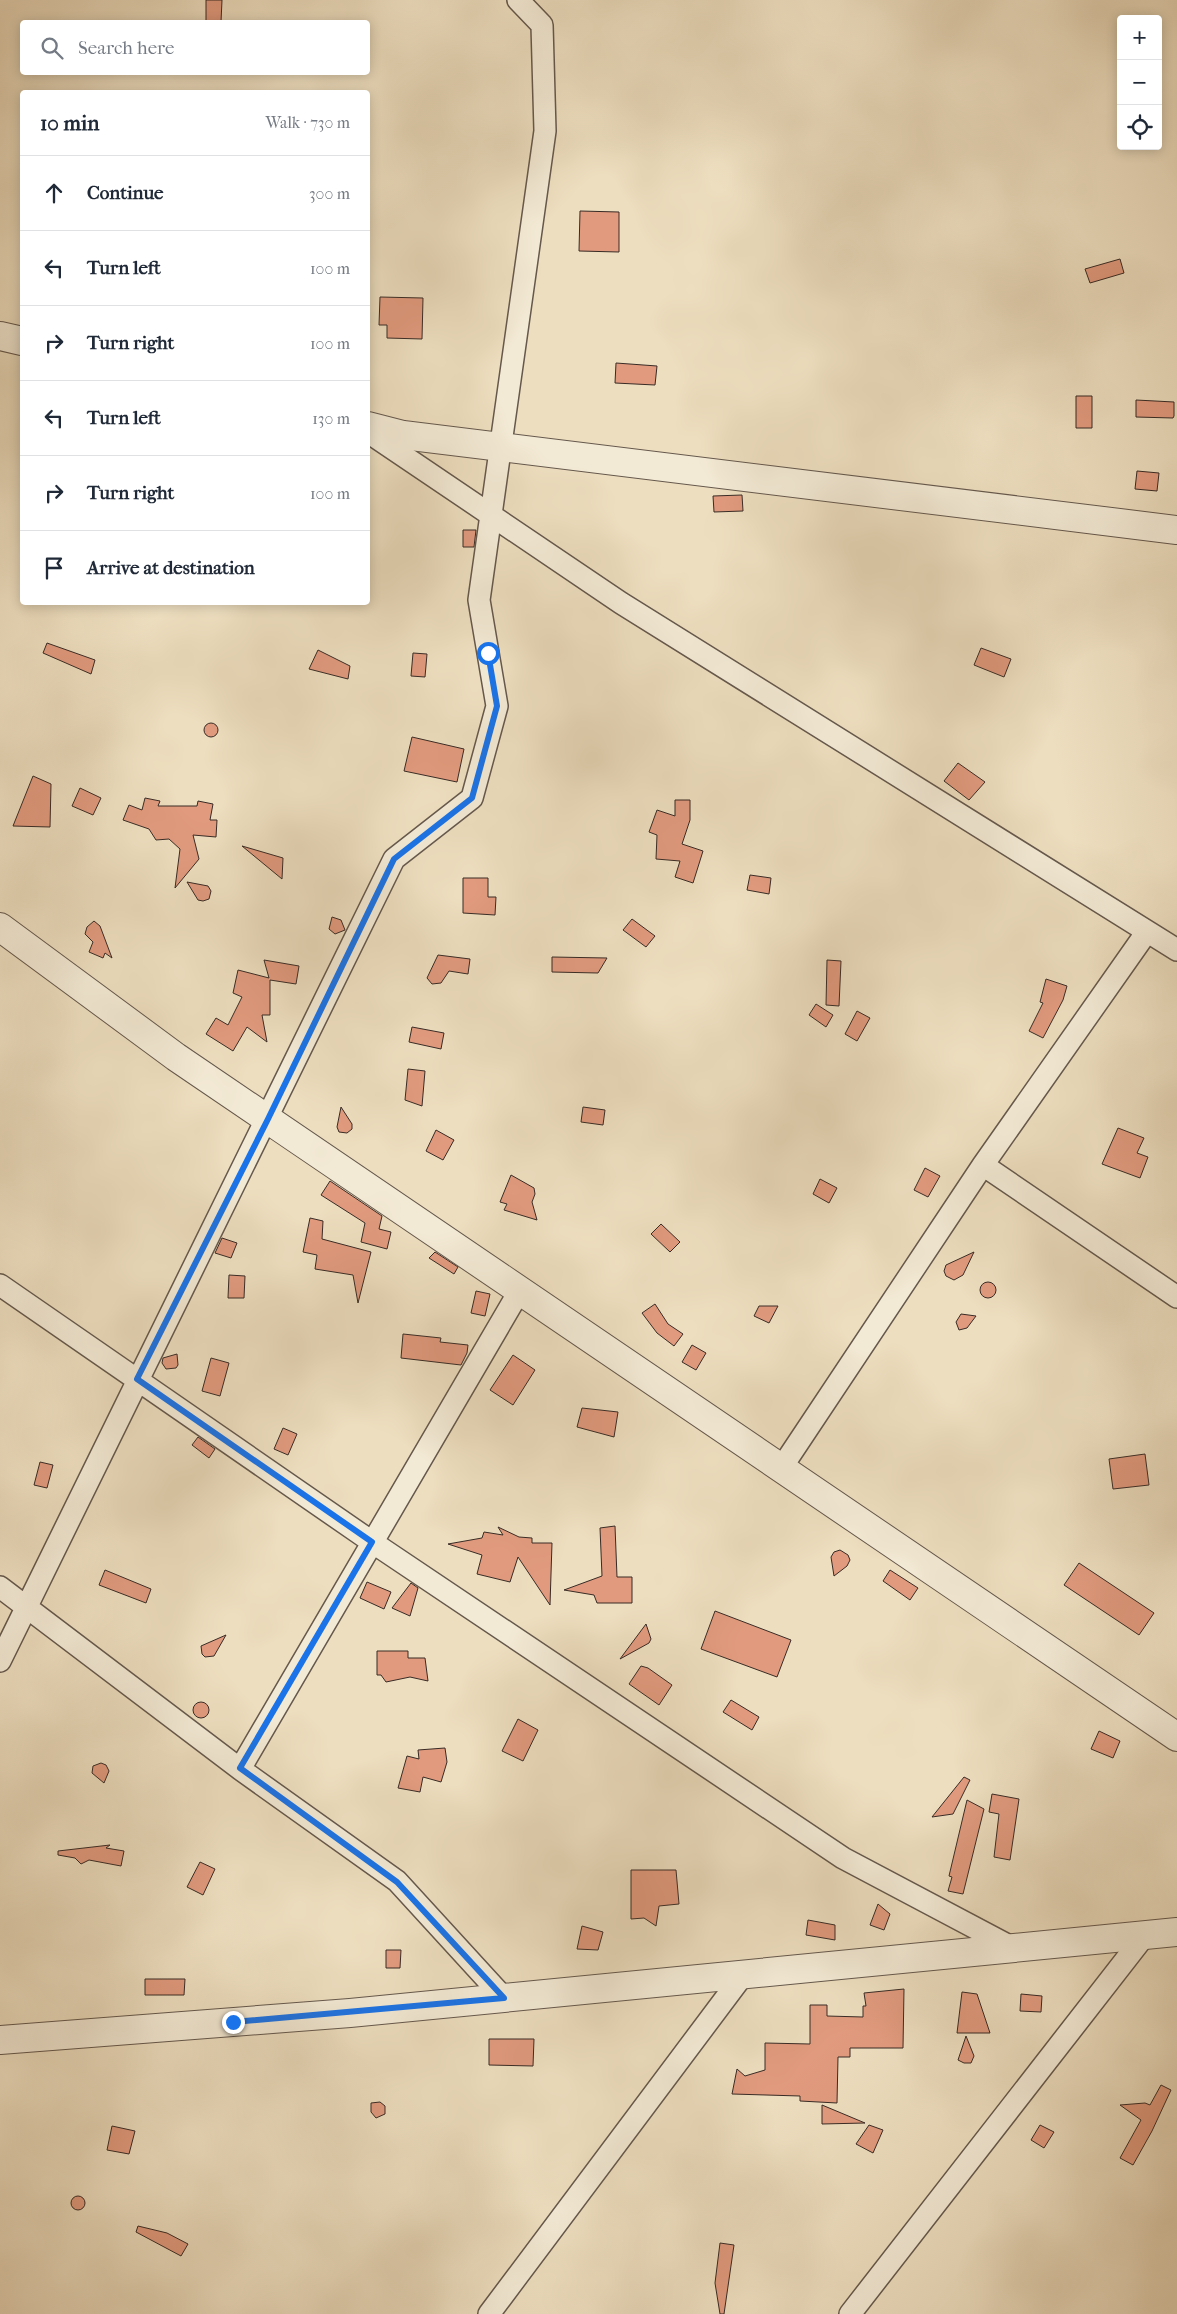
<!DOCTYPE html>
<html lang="en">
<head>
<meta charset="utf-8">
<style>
  body { margin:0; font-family:"IM FELL French Canon",serif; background:#f2f2f3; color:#1f2937 }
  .controls { position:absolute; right:15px; top:15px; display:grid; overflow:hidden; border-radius:5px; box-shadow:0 2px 12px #0003 }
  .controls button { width:45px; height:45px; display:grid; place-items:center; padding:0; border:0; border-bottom:1px solid #e0e1e3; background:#fff; color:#1f2937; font:25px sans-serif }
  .stop { position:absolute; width:15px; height:15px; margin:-11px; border:4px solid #1a73e8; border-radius:50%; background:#fff }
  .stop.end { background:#1a73e8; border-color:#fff; box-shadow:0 1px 5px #0008 }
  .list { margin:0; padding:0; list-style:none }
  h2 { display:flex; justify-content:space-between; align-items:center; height:65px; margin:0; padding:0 20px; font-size:21px }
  h2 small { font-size:16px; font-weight:400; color:#747a83 }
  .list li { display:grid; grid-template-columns:32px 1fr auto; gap:15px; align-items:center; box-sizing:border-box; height:75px; padding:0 20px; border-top:1px solid #e0e1e3 }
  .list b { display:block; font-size:19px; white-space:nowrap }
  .list em { font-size:16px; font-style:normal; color:#747a83 }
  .icon { flex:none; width:28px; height:28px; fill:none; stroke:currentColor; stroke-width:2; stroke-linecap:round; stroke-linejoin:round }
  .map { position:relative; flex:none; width:1177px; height:2314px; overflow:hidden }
  .search { position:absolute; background:#fff; box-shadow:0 2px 12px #0003; left:20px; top:20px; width:350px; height:55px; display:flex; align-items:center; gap:12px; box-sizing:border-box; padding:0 18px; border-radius:5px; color:#747a83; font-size:19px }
  .panel { position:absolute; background:#fff; box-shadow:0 2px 12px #0003; left:20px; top:90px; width:350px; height:515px; border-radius:5px }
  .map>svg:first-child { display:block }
  .building { fill:#e19a7e; stroke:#382b25 }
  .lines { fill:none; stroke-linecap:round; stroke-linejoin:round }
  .minor-casing { stroke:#65584c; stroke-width:24 }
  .tertiary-casing { stroke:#65584c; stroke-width:30 }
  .minor { stroke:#f3ead5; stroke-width:21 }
  .tertiary { stroke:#f3ead5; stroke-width:28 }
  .route { stroke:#1a73e8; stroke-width:6 }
</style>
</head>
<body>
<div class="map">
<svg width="1177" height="2314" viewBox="0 0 1177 2314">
  <rect width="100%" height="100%" fill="#eddebf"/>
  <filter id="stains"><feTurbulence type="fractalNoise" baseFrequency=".004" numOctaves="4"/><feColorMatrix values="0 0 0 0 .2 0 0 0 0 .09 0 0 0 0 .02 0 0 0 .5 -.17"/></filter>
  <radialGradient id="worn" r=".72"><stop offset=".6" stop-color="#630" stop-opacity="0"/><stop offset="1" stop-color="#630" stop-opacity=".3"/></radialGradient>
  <path class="building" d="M 206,0 L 222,0 L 221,22 L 206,22 Z
    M 580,211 L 619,212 L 619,252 L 579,251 Z
    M 1120,259 L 1124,273 L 1090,283 L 1085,269 Z
    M 380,297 L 423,298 L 422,339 L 387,338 L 387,325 L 379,325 Z
    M 616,363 L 657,366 L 655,385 L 615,383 Z
    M 1076,396 L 1092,396 L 1092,428 L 1076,428 Z
    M 1136,400 L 1174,402 L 1174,416 L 1173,418 L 1136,417 Z
    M 1137,471 L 1159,473 L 1157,491 L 1135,489 Z
    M 742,495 L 743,511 L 714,512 L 713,496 Z
    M 463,530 L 476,530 L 474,547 L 463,547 Z
    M 47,643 L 95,660 L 91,674 L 43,653 Z
    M 981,648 L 1011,659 L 1004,677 L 974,665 Z
    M 318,650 L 350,666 L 348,679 L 309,669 Z
    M 413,653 L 427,654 L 425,677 L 411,676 Z
    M204 730a7 7 0 1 1 14 0a7 7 0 1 1-14 0Z
    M 412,737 L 464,749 L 457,782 L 404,771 Z
    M 958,763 L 985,782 L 969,800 L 944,781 Z
    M 33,776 L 51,784 L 50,827 L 13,826 Z
    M 80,788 L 101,798 L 93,815 L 72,806 Z
    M 145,798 L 160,801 L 158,806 L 197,806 L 198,801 L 213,804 L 210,820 L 217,820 L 216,837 L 193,835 L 199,859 L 175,888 L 180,849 L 169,839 L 156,840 L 149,829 L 123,820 L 129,805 L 142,810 Z
    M 675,800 L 690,800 L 690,820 L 682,844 L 703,851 L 693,883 L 675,877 L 680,861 L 656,859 L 657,835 L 649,832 L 657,810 L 675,816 Z
    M 242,846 L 283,858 L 282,879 Z
    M 750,875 L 771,878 L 769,894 L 747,890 Z
    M 463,878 L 488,878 L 488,897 L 496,897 L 495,915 L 463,913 Z
    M 187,882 L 208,886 L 211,891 L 209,899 L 203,901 L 198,900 Z
    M 332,917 L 341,920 L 345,930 L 335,934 L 329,929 Z
    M 632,919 L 655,936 L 646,947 L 623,930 Z
    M 94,921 L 100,926 L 112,958 L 105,953 L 103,958 L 89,952 L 93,942 L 85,934 L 87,927 Z
    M 438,955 L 470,959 L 468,974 L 449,971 L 441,983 L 432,984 L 427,978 Z
    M 552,957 L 607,958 L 598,973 L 552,972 Z
    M 264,960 L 299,966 L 296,984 L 270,980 L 270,1015 L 262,1015 L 267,1042 L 247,1027 L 233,1051 L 206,1034 L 216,1018 L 228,1025 L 242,997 L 233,993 L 238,970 L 269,978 Z
    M 827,960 L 841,961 L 839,1006 L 826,1005 Z
    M 1046,979 L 1067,986 L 1063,1000 L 1043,1038 L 1029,1031 L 1043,1003 L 1040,1002 Z
    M 816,1004 L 833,1015 L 826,1027 L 809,1015 Z
    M 857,1011 L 870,1018 L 857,1041 L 845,1034 Z
    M 412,1027 L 444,1033 L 441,1049 L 409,1042 Z
    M 408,1069 L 425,1071 L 422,1106 L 405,1100 Z
    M 341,1107 L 352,1124 L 352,1129 L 347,1133 L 339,1132 L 337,1127 Z
    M 583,1107 L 605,1110 L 603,1125 L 581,1122 Z
    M 1118,1128 L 1144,1138 L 1137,1153 L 1148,1157 L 1140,1178 L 1102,1164 Z
    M 436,1130 L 454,1140 L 443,1160 L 426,1151 Z
    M 925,1168 L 940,1176 L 928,1197 L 914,1190 Z
    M 511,1175 L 534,1188 L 535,1194 L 532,1202 L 537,1220 L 504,1210 L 507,1204 L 500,1202 Z
    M 820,1179 L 837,1188 L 829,1203 L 813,1194 Z
    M 330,1181 L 382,1216 L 379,1229 L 391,1232 L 387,1249 L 361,1242 L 365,1223 L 321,1195 Z
    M 310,1218 L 323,1221 L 322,1239 L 371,1252 L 358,1303 L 353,1275 L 315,1269 L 317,1255 L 303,1252 Z
    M 661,1224 L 680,1242 L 670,1252 L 651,1234 Z
    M 222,1238 L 237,1243 L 231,1258 L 215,1253 Z
    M 435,1252 L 458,1267 L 454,1274 L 429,1258 Z
    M 974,1252 L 963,1275 L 954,1280 L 946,1276 L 944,1271 L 946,1265 Z
    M 229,1275 L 245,1276 L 244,1298 L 228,1298 Z
    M980 1290a8 8 0 1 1 16 0a8 8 0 1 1-16 0Z
    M 476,1291 L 490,1294 L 485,1316 L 471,1313 Z
    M 655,1304 L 668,1324 L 683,1334 L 674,1346 L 657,1333 L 642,1313 Z
    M 759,1306 L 778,1306 L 769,1323 L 754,1316 Z
    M 961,1314 L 976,1316 L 967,1328 L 959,1330 L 956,1322 Z
    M 403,1334 L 441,1338 L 440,1342 L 468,1345 L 467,1353 L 461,1365 L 401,1358 Z
    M 692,1345 L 706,1353 L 696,1370 L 682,1362 Z
    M 177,1354 L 178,1365 L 176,1368 L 166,1369 L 162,1363 L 163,1358 Z
    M 513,1355 L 535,1370 L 513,1405 L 490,1390 Z
    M 211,1358 L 229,1363 L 220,1396 L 202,1391 Z
    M 582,1408 L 618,1412 L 614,1437 L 577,1427 Z
    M 283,1428 L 297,1434 L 288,1455 L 274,1449 Z
    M 198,1437 L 215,1449 L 209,1458 L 192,1445 Z
    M 1145,1454 L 1149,1485 L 1113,1489 L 1109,1459 Z
    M 40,1462 L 53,1465 L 47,1488 L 34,1485 Z
    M 615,1526 L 617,1577 L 632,1577 L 632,1603 L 597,1603 L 594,1595 L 564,1590 L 602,1576 L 600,1528 Z
    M 498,1527 L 519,1537 L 532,1538 L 532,1543 L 552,1543 L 550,1605 L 518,1557 L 510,1582 L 477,1574 L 482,1555 L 448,1544 L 482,1538 L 484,1532 L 503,1535 Z
    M 840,1550 L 848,1555 L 850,1560 L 847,1566 L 834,1576 L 831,1557 L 834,1552 Z
    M 1079,1563 L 1154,1613 L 1139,1635 L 1064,1585 Z
    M 105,1570 L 151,1589 L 146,1603 L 99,1585 Z
    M 890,1570 L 918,1588 L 910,1600 L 883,1581 Z
    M 367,1582 L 391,1592 L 384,1609 L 360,1598 Z
    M 411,1583 L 418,1588 L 410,1616 L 392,1608 Z
    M 715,1611 L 791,1640 L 777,1677 L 701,1649 Z
    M 646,1624 L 651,1639 L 649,1643 L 620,1659 Z
    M 226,1635 L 214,1656 L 205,1657 L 202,1654 L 201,1646 Z
    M 377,1651 L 408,1651 L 408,1658 L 425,1658 L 428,1681 L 410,1677 L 386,1682 L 381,1675 L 377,1675 Z
    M 641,1666 L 648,1668 L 672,1685 L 659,1705 L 629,1684 Z
    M 731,1700 L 759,1717 L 752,1730 L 723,1712 Z
    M193 1710a8 8 0 1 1 16 0a8 8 0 1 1-16 0Z
    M 518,1719 L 538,1730 L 523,1761 L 502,1751 Z
    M 1099,1731 L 1120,1741 L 1113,1758 L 1091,1749 Z
    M 445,1748 L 447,1762 L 441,1782 L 423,1777 L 420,1792 L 398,1788 L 407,1756 L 419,1759 L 418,1750 Z
    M 101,1763 L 106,1765 L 109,1771 L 104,1783 L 92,1773 L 93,1766 Z
    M 964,1777 L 970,1780 L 953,1814 L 932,1817 Z
    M 992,1794 L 1019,1799 L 1010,1860 L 994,1857 L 999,1814 L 989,1812 Z
    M 967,1800 L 984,1809 L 963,1894 L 948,1891 L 952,1877 L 949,1876 Z
    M 110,1845 L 106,1848 L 124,1851 L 121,1866 L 89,1860 L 81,1864 L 75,1858 L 58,1855 L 58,1851 Z
    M 200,1862 L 215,1869 L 203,1895 L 187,1887 Z
    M 631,1870 L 676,1870 L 679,1904 L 659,1906 L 656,1926 L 644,1918 L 631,1919 Z
    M 878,1904 L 890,1914 L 884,1930 L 870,1925 Z
    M 808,1920 L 835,1925 L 835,1940 L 806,1935 Z
    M 582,1926 L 603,1932 L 598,1950 L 577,1949 Z
    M 386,1950 L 401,1950 L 400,1968 L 386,1968 Z
    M 145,1979 L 185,1979 L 184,1995 L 145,1995 Z
    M 904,1989 L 903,2048 L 850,2048 L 850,2057 L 838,2057 L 837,2103 L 800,2101 L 800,2096 L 732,2094 L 737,2069 L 745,2076 L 765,2070 L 765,2043 L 810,2044 L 810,2005 L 827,2005 L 827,2016 L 863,2017 L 863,2006 L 866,2006 L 864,1993 Z
    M 962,1992 L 977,1994 L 990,2033 L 957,2033 Z
    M 1021,1994 L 1042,1996 L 1041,2012 L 1020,2011 Z
    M 966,2036 L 974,2056 L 971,2063 L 964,2063 L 958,2060 Z
    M 489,2039 L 534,2039 L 533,2066 L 489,2065 Z
    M 1161,2085 L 1171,2090 L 1152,2131 L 1133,2165 L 1120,2158 L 1141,2120 L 1120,2105 L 1145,2103 L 1150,2105 Z
    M 380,2102 L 385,2106 L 385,2114 L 376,2118 L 371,2112 L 371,2103 Z
    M 822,2105 L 865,2123 L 822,2124 Z
    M 869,2125 L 883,2130 L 873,2153 L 856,2144 Z
    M 1040,2125 L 1054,2132 L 1044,2148 L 1031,2140 Z
    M 112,2126 L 135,2131 L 129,2154 L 107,2150 Z
    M71 2203a7 7 0 1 1 14 0a7 7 0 1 1-14 0Z
    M 138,2226 L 167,2233 L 188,2244 L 181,2256 L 136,2232 Z
    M 720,2243 L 734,2245 L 724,2314 L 720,2314 L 715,2283 Z"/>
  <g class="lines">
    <g class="minor-casing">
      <path id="minor" d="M 368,432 L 621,603 L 1177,950
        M 983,1165 L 1177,1297
        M 0,1285 L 372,1542 L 843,1858 L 1013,1948
        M 782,1467 L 983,1165 L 1146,933
        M 0,1587 L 240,1769 L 397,1881 L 504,1998
        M 0,1661 L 394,859 L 472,798 L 497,706 L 479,600 L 545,131 L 542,25 L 518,0
        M 240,1769 L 520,1290
        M 489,2314 L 743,1975
        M 850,2314 L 1145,1935"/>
    </g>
    <g class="tertiary-casing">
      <path id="tertiary" d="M 0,336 L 22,341
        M 368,426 L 403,435 L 1177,530
        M 0,927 L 176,1057 L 1177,1737
        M 0,2040 L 350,2013 L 1177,1932"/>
    </g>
    <use href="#minor" class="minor"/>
    <use href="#tertiary" class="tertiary"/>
  </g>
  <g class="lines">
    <path class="route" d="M 233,2022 L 504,1998 L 397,1882 L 240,1768 L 372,1542 L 137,1379 L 268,1119 L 394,859 L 472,798 L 497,706 L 488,653"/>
  </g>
  <rect width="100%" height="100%" filter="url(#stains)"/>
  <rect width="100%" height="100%" fill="url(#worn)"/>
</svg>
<div class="controls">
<button>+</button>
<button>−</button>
<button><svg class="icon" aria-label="locate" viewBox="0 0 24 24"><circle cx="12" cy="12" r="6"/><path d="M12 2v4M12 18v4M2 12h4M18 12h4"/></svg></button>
</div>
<div class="stop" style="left:488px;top:653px"></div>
<div class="stop end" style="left:233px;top:2022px"></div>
<div class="search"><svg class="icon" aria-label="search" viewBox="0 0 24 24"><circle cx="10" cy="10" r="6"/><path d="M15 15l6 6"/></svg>Search here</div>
<section class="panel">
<h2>10 min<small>Walk · 730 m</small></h2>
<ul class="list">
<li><svg class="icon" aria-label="ahead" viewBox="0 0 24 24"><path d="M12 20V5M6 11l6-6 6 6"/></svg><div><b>Continue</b></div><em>300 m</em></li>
<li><svg class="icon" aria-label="left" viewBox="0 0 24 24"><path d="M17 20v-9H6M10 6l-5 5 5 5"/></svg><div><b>Turn left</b></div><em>100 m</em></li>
<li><svg class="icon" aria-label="right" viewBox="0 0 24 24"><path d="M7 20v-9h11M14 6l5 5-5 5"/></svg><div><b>Turn right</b></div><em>100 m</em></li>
<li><svg class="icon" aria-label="left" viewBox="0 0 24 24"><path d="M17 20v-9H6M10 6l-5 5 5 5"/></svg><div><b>Turn left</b></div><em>130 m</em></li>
<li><svg class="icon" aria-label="right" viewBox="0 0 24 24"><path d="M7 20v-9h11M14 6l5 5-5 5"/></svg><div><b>Turn right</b></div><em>100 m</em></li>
<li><svg class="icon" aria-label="arrive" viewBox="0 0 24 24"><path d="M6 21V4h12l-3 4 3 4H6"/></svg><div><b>Arrive at destination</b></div></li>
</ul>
</section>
</div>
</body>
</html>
